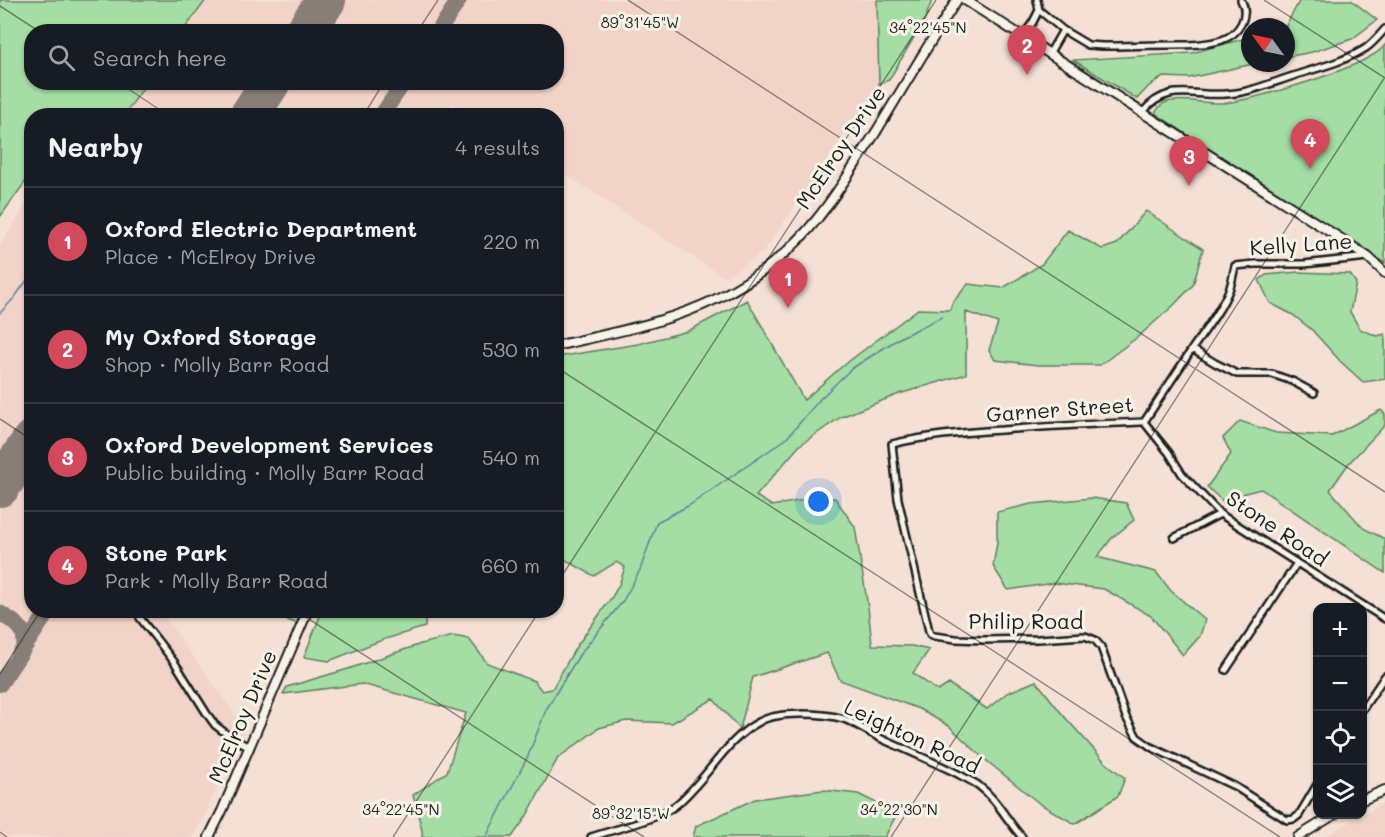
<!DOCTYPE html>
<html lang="en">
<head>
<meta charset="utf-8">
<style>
  body { margin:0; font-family:Mali,sans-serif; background:#20242c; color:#f1f3f6 }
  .controls { position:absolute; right:18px; bottom:18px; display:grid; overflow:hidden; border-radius:12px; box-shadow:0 2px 4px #0004 }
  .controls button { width:54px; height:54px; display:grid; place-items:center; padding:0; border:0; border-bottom:2px solid #363941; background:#171b24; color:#f1f3f6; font:30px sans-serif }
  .compass { position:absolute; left:1241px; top:18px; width:54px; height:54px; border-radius:50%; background:#171b24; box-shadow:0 2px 4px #0004; rotate:303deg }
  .you { position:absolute; left:819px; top:502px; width:21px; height:21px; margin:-15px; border:4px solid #fff; border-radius:50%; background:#1a73e8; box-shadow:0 0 0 9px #1a73e833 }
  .badge { display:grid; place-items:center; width:39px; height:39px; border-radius:50%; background:#d1495b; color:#fff; font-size:20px; font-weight:700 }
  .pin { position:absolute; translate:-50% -50px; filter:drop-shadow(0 2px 3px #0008) }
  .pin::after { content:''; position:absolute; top:32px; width:21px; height:18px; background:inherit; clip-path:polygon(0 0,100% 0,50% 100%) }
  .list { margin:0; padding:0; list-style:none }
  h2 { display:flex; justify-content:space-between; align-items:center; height:78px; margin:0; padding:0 24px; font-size:26px }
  h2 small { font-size:20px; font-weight:400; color:#9ea1a6 }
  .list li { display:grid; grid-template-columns:39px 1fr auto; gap:18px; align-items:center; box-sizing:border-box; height:108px; padding:0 24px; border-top:2px solid #363941 }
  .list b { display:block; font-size:22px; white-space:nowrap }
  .list p { margin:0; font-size:20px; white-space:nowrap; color:#9ea1a6 }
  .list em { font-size:20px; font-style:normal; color:#9ea1a6 }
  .icon { flex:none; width:33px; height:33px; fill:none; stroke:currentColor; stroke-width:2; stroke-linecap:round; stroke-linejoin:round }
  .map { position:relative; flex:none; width:1385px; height:837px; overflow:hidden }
  .search { position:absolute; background:#171b24; box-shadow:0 2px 4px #0004; left:24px; top:24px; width:540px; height:66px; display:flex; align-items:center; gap:15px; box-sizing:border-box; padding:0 21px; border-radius:24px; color:#9ea1a6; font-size:22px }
  .panel { position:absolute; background:#171b24; box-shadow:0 2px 4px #0004; left:24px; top:108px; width:540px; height:510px; border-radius:24px }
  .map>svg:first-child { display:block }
  .built { fill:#f2d3c8 }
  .green { fill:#a4dea4; stroke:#607d60; stroke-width:1.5 }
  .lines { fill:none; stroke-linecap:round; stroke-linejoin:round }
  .stream { stroke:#617d97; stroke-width:1.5 }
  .taxiway { stroke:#887e78; stroke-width:16 }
  .runway { stroke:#887e78; stroke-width:40 }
  .street-casing { stroke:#1c1c1c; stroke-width:10 }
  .secondary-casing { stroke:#1c1c1c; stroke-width:12 }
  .street { stroke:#f7f3e8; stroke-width:5 }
  .secondary { stroke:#f7f3e8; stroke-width:8 }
  .ticks { fill:none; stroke:#1c1c1c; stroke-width:1.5; stroke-opacity:0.45 }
  .labels { text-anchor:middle; stroke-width:6; stroke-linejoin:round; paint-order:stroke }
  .street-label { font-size:21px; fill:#1c1c1c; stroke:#f7f3e8 }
  .ticks-label { font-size:15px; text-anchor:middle; fill:#1c1c1c; stroke:#f7f3e8; stroke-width:6; stroke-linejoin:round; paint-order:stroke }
</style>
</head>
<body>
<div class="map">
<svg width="1385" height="837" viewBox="0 0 1385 837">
  <rect width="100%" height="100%" fill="#f4e0d5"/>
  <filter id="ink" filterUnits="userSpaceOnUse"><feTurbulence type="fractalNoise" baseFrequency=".0167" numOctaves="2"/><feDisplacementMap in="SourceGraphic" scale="12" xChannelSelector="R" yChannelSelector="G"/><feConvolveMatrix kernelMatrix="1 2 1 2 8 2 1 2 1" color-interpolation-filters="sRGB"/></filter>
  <g filter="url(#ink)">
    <path class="built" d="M 206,0 L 877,0 L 879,84 L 763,252 L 724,277 L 557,169 L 556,116 L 473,115 L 453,103 L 444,116 L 124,116 L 147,83 L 556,82 L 556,32 L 183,31 Z
      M 31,197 L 32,610 L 160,611 L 214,685 L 244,729 L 204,816 L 193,837 L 0,837 L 0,245 Z
      M 1385,802 L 1385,837 L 1324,837 Z"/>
    <path class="green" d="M 0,0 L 206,0 L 183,31 L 32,32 L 32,82 L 147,83 L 124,115 L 32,116 L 31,180 L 26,181 L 0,217 Z
      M 877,0 L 932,0 L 926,17 L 889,80 L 879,84 Z
      M 1300,0 L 1351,0 L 1377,20 L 1352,39 L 1312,52 L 1286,57 L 1286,27 L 1285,27 Z
      M 1250,37 L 1250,63 L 1258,63 L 1189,78 L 1163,77 L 1149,86 L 1137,99 L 1073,60 L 1192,53 Z
      M 1385,45 L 1385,263 L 1271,195 L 1200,143 L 1155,113 C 1159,106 1164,101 1172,101 C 1189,99 1206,104 1223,103 C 1251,101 1370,67 1385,45 Z
      M 1146,211 L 1203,249 L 1193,285 L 1175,304 L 1139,336 L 1100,365 L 1038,365 L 995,360 L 989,350 L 998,323 L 966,312 L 966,374 L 899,394 L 841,417 L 800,445 L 756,496 L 772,506 L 808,499 L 835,498 L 855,527 L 868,607 L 872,645 L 912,646 L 929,650 L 913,673 L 938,691 L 949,684 L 987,709 L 1007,693 L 1036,681 L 1063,715 L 1106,763 L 1125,778 L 1118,796 L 1075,824 L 1040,804 L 982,757 L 949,726 L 919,709 L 840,680 L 827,653 L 753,677 L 740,729 L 713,699 L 672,723 L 626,721 L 599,728 L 558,758 L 526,817 L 512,837 L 422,837 L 422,830 L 413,795 L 447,772 L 466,713 L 362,684 L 283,694 L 287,687 L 348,669 L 421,644 L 453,636 L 469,639 L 487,663 L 534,681 L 542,691 L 552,689 L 576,647 L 612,597 L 619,585 L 625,567 L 616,562 L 594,576 L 557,555 L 557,357 L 638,344 L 688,331 L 747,300 L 804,400 L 840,368 L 918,309 L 950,310 L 953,302 L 968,284 L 1003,288 L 1042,264 L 1068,230 L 1102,249 L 1117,244 Z
      M 1298,272 L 1350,274 L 1356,283 L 1350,312 L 1360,329 L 1377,336 L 1385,334 L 1385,379 L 1363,382 L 1341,362 L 1312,330 L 1293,315 L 1270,303 L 1259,280 L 1266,275 Z
      M 1381,410 L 1385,414 L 1385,425 L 1349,463 L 1330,490 L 1363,528 L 1385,539 L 1385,573 L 1261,489 L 1245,493 L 1228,506 L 1207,487 L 1231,454 L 1223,438 L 1240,421 L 1276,433 L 1332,436 Z
      M 1092,498 L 1126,503 L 1134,520 L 1112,538 L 1097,557 L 1156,572 L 1171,591 L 1205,620 L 1200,636 L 1183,655 L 1151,616 L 1104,589 L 1054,583 L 1008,590 L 993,566 L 997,543 L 997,512 L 1031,504 Z
      M 263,611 L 304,611 L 298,624 Z
      M 322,611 L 426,611 L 425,627 L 382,640 L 329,661 L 304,657 Z
      M 823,790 L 858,794 L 897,813 L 885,837 L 693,837 L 696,826 L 755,799 Z"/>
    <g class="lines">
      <path class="stream" d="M 0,313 L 15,297 L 32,273
        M 486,837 L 528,756 L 546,710 L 562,683 L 580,654 L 623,601 L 640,570 L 657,522 L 690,505 L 786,439 L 820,399 L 851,369 L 901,337 L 942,317"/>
      <path class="taxiway" d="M 438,32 L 459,0
        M 381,116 L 404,82
        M 0,613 C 16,624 27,627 24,648
        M 0,684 L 49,610"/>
      <path class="runway" d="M 305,32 L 326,0
        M 249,116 L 271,82
        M 0,487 L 32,440"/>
      <g class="street-casing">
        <path id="street" d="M 1037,0 L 1039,10 L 1063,30 L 1088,45 L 1102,46 C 1126,46 1149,45 1172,45 C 1189,45 1206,45 1222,40 C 1239,34 1250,16 1241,0
          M 1023,36 L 1033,22 L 1039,10
          M 1049,54 L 1063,30
          M 1142,113 C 1168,81 1192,97 1226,94 C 1249,93 1271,83 1293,76 C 1317,68 1344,62 1366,48 C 1373,43 1379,36 1385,29
          M 1192,349 L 1144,422 C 1097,424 1049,426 1002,430 C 965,432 929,435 892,444 L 898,499 L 929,631 L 930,634 L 934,636 L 956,639 L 983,640 L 1038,639 L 1085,636 L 1095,640 L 1101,647 L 1126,717 L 1137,737 L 1151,747 L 1234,786 L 1287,820 L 1294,819 L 1299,815 L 1318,783
          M 1314,393 L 1292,381 L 1272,374 L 1237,374 L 1215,363 L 1192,349 C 1205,330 1220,312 1229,290 C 1232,283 1233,274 1235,266 L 1255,264 L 1304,264 L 1368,257
          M 1144,422 L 1169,453 L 1182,474 L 1220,514 L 1385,619
          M 1174,538 L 1220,514
          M 140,618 L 175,663 L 207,714 L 215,725 L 228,735 L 250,748
          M 1226,670 L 1297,563
          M 1362,710 L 1385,676
          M 591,837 C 615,829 657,820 676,805 C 706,781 726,739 759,722 C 777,711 823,713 844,719 C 857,724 871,734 884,740 C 909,751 934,762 958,774 C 965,778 972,781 978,785 C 997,799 1007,821 1022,837"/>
      </g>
      <g class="secondary-casing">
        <path id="secondary" d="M 965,0 L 1343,240 L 1368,257 L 1385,273
          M 556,346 C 611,333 668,323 718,298 C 755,280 792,251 817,219 C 839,192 857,161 876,132 C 903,88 929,43 957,0
          M 1362,800 L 1385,790
          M 209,837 L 222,811 L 308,610
          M 1298,837 L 1335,814"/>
      </g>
      <use href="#street" class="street"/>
      <use href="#secondary" class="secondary"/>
    </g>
  </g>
  <path class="ticks" d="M 628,0 L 1385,492M 1264,0 L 1385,78M 0,6 L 40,32M 417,32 L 438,0M 118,82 L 169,116M 363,116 L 384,82M 556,367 L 1280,837M 0,419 L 32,440M 556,585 L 936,0M 295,610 L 644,837M 0,674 L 41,610M 0,832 L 7,837M 393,837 L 540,610M 891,837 L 1385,77"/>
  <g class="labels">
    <g class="street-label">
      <text transform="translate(841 148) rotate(-56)" y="7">McElroy Drive</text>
      <text transform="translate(1301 245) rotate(-4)" y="7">Kelly Lane</text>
      <text transform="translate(1060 410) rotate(-4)" y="7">Garner Street</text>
      <text transform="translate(1277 529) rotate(34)" y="7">Stone Road</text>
      <text x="1026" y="629">Philip Road</text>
      <text transform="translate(243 717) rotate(-67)" y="7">McElroy Drive</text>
      <text transform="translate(912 737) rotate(25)" y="7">Leighton Road</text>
    </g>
  </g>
  <g class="ticks-label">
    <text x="640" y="28">89°31'45"W</text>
    <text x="928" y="33">34°22'45"N</text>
    <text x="401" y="815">34°22'45"N</text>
    <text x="899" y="815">34°22'30"N</text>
    <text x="631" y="819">89°32'15"W</text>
  </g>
</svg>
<div class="controls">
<button>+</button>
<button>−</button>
<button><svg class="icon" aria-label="locate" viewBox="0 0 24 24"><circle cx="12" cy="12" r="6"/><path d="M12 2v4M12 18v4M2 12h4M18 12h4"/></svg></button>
<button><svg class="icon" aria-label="layers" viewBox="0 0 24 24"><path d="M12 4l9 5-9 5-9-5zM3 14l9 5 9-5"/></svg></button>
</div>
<svg class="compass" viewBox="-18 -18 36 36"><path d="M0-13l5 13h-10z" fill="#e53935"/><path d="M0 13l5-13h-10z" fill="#9ea1a6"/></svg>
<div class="you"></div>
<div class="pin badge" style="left:788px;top:308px">1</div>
<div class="pin badge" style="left:1027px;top:75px">2</div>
<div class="pin badge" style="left:1189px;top:186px">3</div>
<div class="pin badge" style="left:1310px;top:169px">4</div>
<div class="search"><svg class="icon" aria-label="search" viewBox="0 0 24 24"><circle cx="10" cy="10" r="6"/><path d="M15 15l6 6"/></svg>Search here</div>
<section class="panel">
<h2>Nearby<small>4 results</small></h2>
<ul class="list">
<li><span class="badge">1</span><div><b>Oxford Electric Department</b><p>Place · McElroy Drive</p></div><em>220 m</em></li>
<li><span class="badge">2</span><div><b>My Oxford Storage</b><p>Shop · Molly Barr Road</p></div><em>530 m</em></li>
<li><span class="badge">3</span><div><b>Oxford Development Services</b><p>Public building · Molly Barr Road</p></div><em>540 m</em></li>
<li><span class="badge">4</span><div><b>Stone Park</b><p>Park · Molly Barr Road</p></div><em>660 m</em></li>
</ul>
</section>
</div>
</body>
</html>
